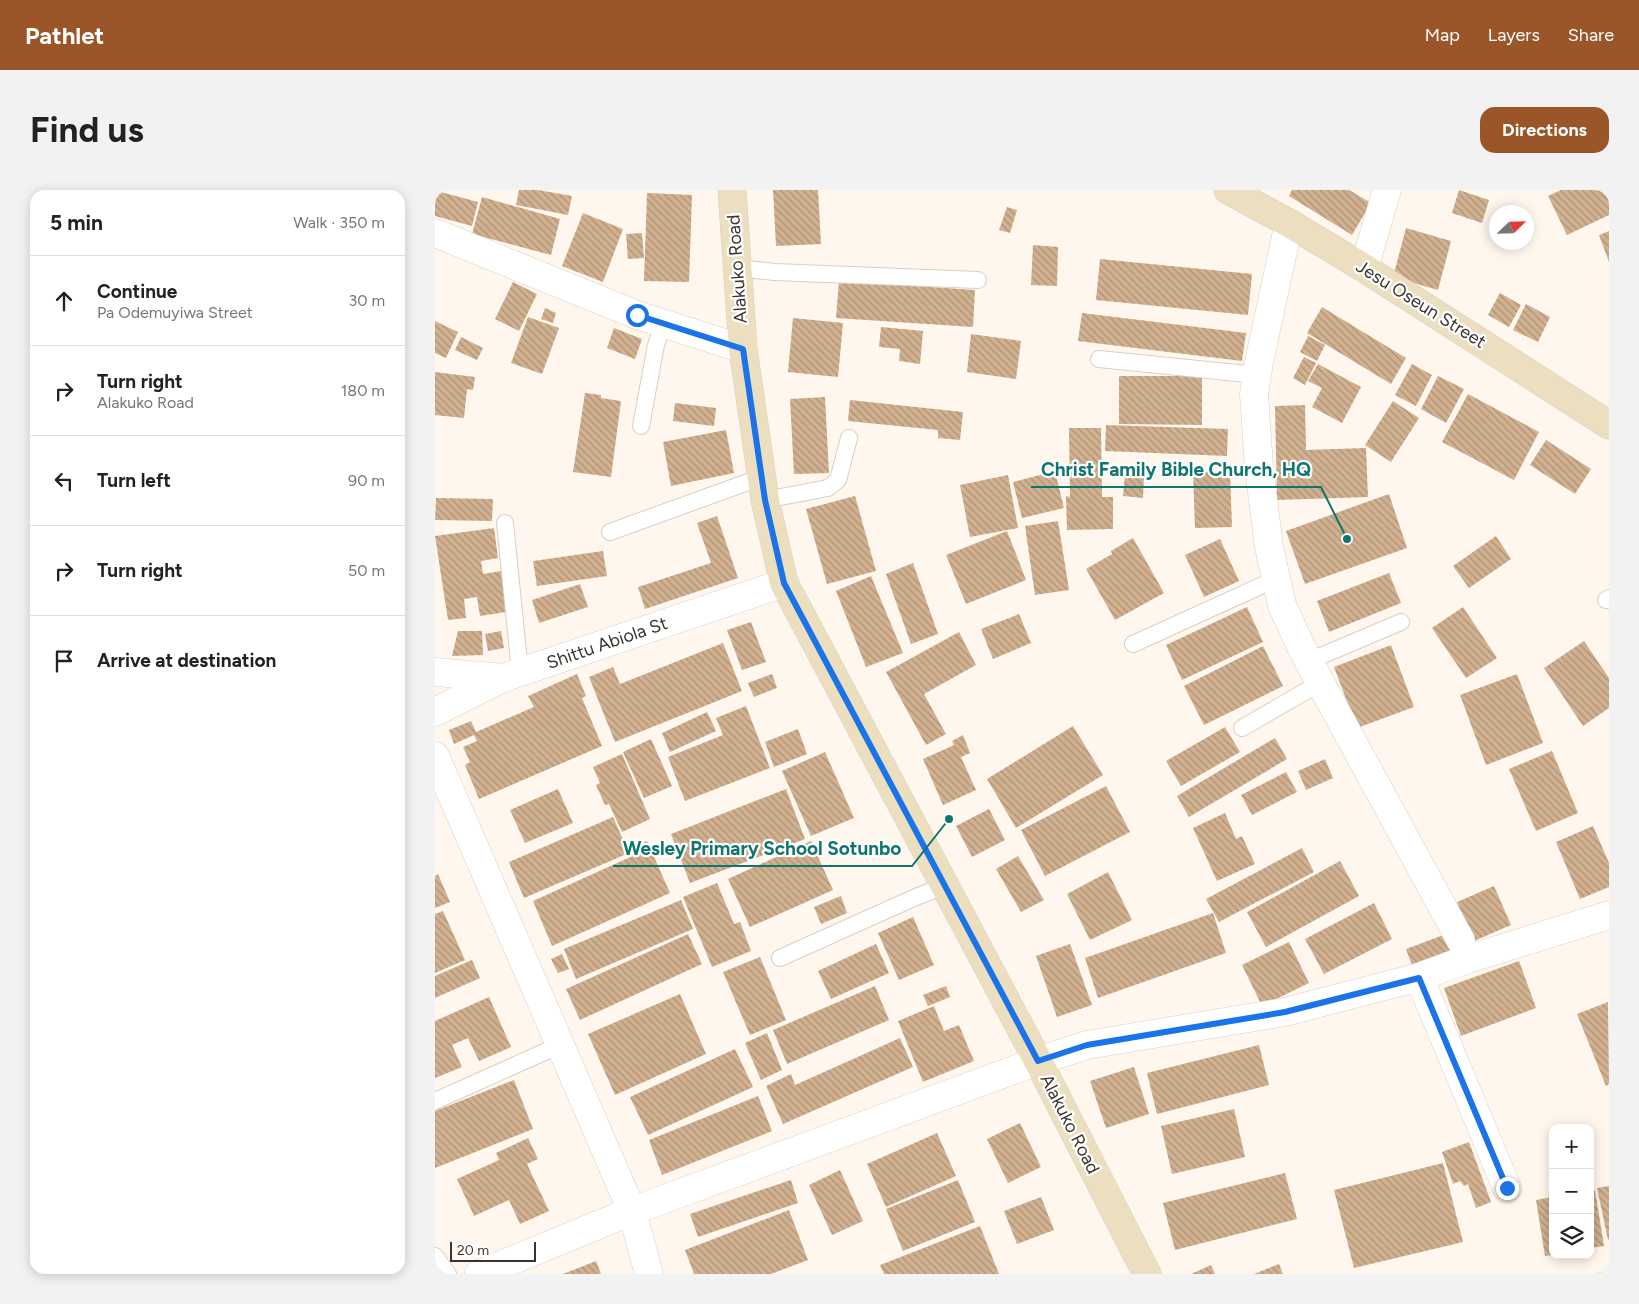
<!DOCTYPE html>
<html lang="en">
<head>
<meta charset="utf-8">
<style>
  body { margin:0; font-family:Figtree,sans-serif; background:#f2f2f2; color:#222 }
  .controls { position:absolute; right:15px; bottom:15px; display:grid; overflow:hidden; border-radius:10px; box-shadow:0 2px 12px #0003 }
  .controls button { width:45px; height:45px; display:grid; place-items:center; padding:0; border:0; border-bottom:1px solid #e0e0e0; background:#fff; color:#222; font:25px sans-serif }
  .compass { position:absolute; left:1054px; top:15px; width:45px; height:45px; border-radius:50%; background:#fff; box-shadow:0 2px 12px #0003; rotate:67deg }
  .scale { position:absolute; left:15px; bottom:12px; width:86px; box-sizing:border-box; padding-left:5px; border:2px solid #3a342f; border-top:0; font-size:14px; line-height:18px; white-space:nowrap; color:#3a342f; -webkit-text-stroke:4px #fff; paint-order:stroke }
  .stop { position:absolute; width:15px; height:15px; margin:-11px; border:4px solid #1a73e8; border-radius:50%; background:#fff }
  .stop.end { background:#1a73e8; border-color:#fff; box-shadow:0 1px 5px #0008 }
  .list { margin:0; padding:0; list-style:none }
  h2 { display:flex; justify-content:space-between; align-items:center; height:65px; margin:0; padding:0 20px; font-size:21px }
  h2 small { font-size:16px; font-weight:400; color:#767676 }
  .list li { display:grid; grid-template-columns:32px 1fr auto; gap:15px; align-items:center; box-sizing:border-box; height:90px; padding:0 20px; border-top:1px solid #e0e0e0 }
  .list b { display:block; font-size:19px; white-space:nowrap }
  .list p { margin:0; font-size:16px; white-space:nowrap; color:#767676 }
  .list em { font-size:16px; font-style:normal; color:#767676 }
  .icon { flex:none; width:28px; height:28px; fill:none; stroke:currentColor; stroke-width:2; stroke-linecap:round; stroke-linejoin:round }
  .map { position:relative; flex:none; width:1174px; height:1084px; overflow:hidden; border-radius:15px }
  header { display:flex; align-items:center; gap:30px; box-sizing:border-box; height:70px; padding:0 25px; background:#9a5628; color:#fff }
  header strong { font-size:24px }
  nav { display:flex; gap:28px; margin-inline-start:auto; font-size:18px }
  .intro { display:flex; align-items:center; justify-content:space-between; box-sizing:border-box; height:120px; padding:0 30px }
  h1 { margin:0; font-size:35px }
  .button { padding:12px 22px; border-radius:15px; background:#9a5628; color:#fff; font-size:18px; font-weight:700 }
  main { display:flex; gap:30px; padding:0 30px }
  aside { flex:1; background:#fff; border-radius:15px; box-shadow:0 2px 12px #0003 }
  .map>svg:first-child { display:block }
  .building { fill:url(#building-back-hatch) }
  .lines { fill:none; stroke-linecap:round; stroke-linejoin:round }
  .service-casing { stroke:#dbcec1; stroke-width:18 }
  .minor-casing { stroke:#dbcec1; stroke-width:29 }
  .tertiary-casing { stroke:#dbcec1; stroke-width:29 }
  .secondary-casing { stroke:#dbcec1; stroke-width:29 }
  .service { stroke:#fff; stroke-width:16 }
  .minor { stroke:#fff; stroke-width:28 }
  .tertiary { stroke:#fff; stroke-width:28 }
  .secondary { stroke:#ebdfbf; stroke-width:28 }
  .route { stroke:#1a73e8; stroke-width:6 }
  .labels { text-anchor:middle; stroke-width:4.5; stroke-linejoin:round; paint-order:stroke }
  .street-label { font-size:18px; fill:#3a342f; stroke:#fff }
  .leader { fill:none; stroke:#0f766e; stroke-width:2 }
  .callout-dot { fill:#0f766e; stroke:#fff; stroke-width:2 }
  .callout-label { font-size:19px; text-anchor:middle; font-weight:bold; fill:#0f766e; stroke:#fff; stroke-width:4.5; stroke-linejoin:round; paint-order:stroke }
</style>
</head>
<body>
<header>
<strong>Pathlet</strong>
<nav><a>Map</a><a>Layers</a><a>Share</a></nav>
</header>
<div class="intro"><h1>Find us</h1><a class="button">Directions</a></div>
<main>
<aside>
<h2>5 min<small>Walk · 350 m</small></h2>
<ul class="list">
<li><svg class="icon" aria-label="ahead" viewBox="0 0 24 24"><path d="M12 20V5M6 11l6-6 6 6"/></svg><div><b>Continue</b><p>Pa Odemuyiwa Street</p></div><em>30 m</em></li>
<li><svg class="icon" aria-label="right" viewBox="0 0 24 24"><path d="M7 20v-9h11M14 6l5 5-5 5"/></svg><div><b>Turn right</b><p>Alakuko Road</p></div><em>180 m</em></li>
<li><svg class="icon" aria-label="left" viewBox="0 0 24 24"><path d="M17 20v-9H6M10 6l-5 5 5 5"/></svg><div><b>Turn left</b></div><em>90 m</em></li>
<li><svg class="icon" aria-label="right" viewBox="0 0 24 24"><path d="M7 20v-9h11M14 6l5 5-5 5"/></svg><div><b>Turn right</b></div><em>50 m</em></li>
<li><svg class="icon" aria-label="arrive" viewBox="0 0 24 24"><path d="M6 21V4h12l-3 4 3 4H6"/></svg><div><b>Arrive at destination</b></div></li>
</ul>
</aside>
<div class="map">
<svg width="1174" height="1084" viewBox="0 0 1174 1084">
  <defs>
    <pattern id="building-back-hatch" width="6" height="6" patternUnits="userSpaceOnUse" patternTransform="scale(1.25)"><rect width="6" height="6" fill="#d1b190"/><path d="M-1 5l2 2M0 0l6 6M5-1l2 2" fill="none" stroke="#ab9176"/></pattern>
  </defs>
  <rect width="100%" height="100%" fill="#fff7ee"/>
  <path class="building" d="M 84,0 L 103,0 L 137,6 L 133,25 L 81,15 Z
    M 338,0 L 383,0 L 386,54 L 341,56 Z
    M 857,0 L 914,0 L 936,13 L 917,45 L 854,6 Z
    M 1024,0 L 1054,10 L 1047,33 L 1017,23 Z
    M 1126,0 L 1174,0 L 1174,25 L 1132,45 L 1113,6 Z
    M 2,1 L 43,12 L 37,36 L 0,26 L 0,11 Z
    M 212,3 L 257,5 L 254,92 L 209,91 Z
    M 47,7 L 125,29 L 116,65 L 37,44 Z
    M 572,17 L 582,20 L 575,43 L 564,40 Z
    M 148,23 L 188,39 L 168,92 L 127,76 Z
    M 971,38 L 1016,51 L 1003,100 L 958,87 Z
    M 1174,41 L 1174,72 L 1164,45 Z
    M 207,43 L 209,68 L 193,69 L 191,44 Z
    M 598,55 L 623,57 L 622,96 L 596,95 Z
    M 665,69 L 817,84 L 813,125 L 661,110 Z
    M 404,91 L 540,100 L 538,137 L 401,128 Z
    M 78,92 L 102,104 L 84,141 L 60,129 Z
    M 1065,103 L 1086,115 L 1074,137 L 1053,125 Z
    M 1091,114 L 1115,127 L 1103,152 L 1078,140 Z
    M 887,117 L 971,168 L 956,194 L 872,143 Z
    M 110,118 L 121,123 L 118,133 L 106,129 Z
    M 647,123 L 811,143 L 807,171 L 643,151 Z
    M 93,127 L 124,138 L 107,184 L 76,173 Z
    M 358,128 L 408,133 L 403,187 L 353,182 Z
    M 0,131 L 23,142 L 11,168 L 0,163 Z
    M 446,137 L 488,141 L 485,174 L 464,171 L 465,159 L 444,157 Z
    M 179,138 L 207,149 L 200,169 L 172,158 Z
    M 536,144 L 586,151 L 581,189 L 532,182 Z
    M 873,146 L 890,155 L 882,171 L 865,162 Z
    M 26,147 L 48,158 L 42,170 L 20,160 Z
    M 869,167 L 881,173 L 870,195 L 858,188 Z
    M 883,174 L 926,197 L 907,233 L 877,217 L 887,198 L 873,191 Z
    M 977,174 L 997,185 L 981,216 L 960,205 Z
    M 0,182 L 40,187 L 38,200 L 32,199 L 29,228 L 0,225 Z
    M 684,186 L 767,186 L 767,235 L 684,234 Z
    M 1003,186 L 1029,199 L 1011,233 L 986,219 Z
    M 150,203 L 166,205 L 166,208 L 186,211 L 176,287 L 138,282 Z
    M 1033,204 L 1104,242 L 1079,290 L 1007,252 Z
    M 390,207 L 394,283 L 359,284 L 355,209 Z
    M 415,210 L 528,222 L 525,250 L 503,248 L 503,240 L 413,231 Z
    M 958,211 L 984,228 L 956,272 L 930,255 Z
    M 240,213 L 281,218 L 279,236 L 238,231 Z
    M 870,215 L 871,260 L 931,258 L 933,307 L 842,310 L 840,216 Z
    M 671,235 L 793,239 L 792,266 L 670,261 Z
    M 634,238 L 666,238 L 667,307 L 678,307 L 678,339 L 632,340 L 631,306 L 635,307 Z
    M 291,240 L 299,283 L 236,296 L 228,252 Z
    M 1111,250 L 1156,279 L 1140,304 L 1095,275 Z
    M 620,281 L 629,318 L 587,328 L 578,292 Z
    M 795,281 L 797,337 L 760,338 L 758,282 Z
    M 690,284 L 709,286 L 708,308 L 688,306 Z
    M 573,285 L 583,338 L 535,347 L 525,295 Z
    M 954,304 L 972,358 L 870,394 L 851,341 Z
    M 420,306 L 441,381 L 392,394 L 371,319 Z
    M 1,308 L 58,309 L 57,331 L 0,330 Z
    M 282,326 L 303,388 L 210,419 L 203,397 L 276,373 L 262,333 Z
    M 623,331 L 634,400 L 600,405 L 590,336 Z
    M 59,338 L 63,368 L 46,371 L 48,384 L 66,381 L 71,422 L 45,426 L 42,407 L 29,409 L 31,428 L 13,430 L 0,346 Z
    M 572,341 L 591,390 L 531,414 L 511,365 Z
    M 1061,346 L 1076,369 L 1034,398 L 1018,376 Z
    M 698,348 L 729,403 L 680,430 L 651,379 L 677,364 L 676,361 Z
    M 785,349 L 804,391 L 769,407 L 750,365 Z
    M 168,361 L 172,386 L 102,396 L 98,371 Z
    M 478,373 L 503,444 L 476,454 L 451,384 Z
    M 954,383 L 966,413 L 894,442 L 882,411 Z
    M 436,386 L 468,463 L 431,477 L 401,401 Z
    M 145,394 L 153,417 L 104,433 L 97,410 Z
    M 812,417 L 828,452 L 747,490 L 731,455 Z
    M 1028,417 L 1062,468 L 1031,488 L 997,438 Z
    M 584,424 L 596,453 L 558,469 L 546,439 Z
    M 316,432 L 331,472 L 307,480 L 292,440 Z
    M 23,441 L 47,441 L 48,465 L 17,466 Z
    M 66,441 L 69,458 L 53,461 L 50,444 Z
    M 524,442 L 541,475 L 489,504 L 511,544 L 491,555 L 451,482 Z
    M 1149,451 L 1174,488 L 1174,518 L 1148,536 L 1109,478 Z
    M 288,453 L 307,501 L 180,552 L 154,487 L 178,477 L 185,494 Z
    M 956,455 L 979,517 L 922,538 L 899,477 Z
    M 828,456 L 848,496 L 769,535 L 749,496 Z
    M 142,484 L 151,506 L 147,508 L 167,556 L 44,609 L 30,575 L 35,572 L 28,557 L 42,551 L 39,545 L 19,554 L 14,540 L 36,531 L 41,542 L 99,517 L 93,506 Z
    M 337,484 L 342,498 L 319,507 L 313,493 Z
    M 1082,484 L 1108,553 L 1051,575 L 1025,505 Z
    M 311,516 L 335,578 L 250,611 L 233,567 L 288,545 L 281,528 Z
    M 272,522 L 281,541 L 235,562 L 227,543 Z
    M 638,536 L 668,585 L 581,638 L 552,589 Z
    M 790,537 L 805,562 L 746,596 L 731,571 Z
    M 363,539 L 372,564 L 339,577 L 330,552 Z
    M 528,545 L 535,563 L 526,567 L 541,600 L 508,615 L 488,569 L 519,555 L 517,551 Z
    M 840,548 L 852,569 L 754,627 L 742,606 Z
    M 216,549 L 237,596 L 209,608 L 188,562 Z
    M 1117,561 L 1143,623 L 1101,641 L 1074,579 Z
    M 390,562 L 419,628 L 376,646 L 347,581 Z
    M 187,564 L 215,629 L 187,642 L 174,614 L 170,615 L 161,595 L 165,593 L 158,577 Z
    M 890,569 L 898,588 L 871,600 L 863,581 Z
    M 851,582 L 862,602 L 817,625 L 806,605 Z
    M 671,596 L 695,642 L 610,686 L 586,640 Z
    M 123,599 L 138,633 L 90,653 L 75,620 Z
    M 351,599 L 370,649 L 255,693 L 236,644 Z
    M 554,619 L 570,650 L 537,667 L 521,636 Z
    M 790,623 L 801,649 L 807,646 L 820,674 L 782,691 L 758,638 Z
    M 178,627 L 194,663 L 89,708 L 74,672 Z
    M 1158,636 L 1174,673 L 1174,697 L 1145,709 L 1121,652 Z
    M 212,651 L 235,703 L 117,756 L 98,711 L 202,664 L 199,657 Z
    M 376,651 L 398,700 L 315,737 L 293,689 Z
    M 867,658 L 879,682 L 784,732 L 771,709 Z
    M 583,666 L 609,710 L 586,722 L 561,679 Z
    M 905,671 L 924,706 L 831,757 L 812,722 Z
    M 673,682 L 697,730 L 655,750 L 632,704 Z
    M 3,684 L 15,712 L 0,718 L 0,686 Z
    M 282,693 L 299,734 L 305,732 L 316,761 L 277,777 L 248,707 Z
    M 1059,696 L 1076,735 L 1039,751 L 1022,712 Z
    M 406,706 L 412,723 L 386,734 L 379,717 Z
    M 246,710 L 258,739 L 141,789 L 129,759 Z
    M 939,713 L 957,749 L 889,784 L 870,749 Z
    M 8,721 L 30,770 L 0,783 L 0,724 Z
    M 778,723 L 791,763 L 663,808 L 650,768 Z
    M 478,727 L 499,775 L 464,790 L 443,743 Z
    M 253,744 L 267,774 L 145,830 L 131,799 Z
    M 1011,744 L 1020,766 L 979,781 L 971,759 Z
    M 854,752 L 874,793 L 827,816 L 807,775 Z
    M 441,754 L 454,783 L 396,809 L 383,781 Z
    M 635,754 L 657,815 L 622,827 L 601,766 Z
    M 127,764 L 134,779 L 123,783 L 116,769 Z
    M 325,767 L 351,830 L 315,845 L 288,782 Z
    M 37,770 L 45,788 L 0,808 L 0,786 Z
    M 1084,771 L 1101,818 L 1026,846 L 1009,798 Z
    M 440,796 L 454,830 L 352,874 L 338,840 Z
    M 511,796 L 515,807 L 493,816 L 488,805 Z
    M 245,804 L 271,864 L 180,905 L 153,844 Z
    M 54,807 L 76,857 L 44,871 L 33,848 L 17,855 L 27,877 L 0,888 L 0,831 Z
    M 1173,812 L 1174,894 L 1171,896 L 1142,824 Z
    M 499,816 L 509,841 L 524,835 L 539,871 L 488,892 L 463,831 Z
    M 332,843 L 347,880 L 326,890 L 310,853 Z
    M 465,848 L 478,877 L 348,934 L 331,896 L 356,884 L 360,895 Z
    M 824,855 L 834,895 L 722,924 L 712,883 Z
    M 300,859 L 318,897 L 213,945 L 195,907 Z
    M 699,877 L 714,924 L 671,938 L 655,891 Z
    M 79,890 L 98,939 L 0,978 L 0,921 Z
    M 323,906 L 337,941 L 227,985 L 214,950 Z
    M 799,919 L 810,967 L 737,984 L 726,936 Z
    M 585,933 L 606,977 L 573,993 L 552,949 Z
    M 502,943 L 521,986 L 451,1017 L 432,974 Z
    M 93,948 L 103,969 L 92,974 L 114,1021 L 85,1034 L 74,1010 L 39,1026 L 22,989 L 64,970 L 61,963 Z
    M 1034,952 L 1056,1012 L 1041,1018 L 1033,994 L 1029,996 L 1025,991 L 1018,994 L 1007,962 Z
    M 1008,973 L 1028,1052 L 919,1078 L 899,1000 Z
    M 405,980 L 428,1031 L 397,1045 L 374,995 Z
    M 850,983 L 862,1029 L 740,1060 L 728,1013 Z
    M 356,990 L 363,1013 L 263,1047 L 255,1024 Z
    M 523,990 L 540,1032 L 468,1061 L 451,1019 Z
    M 1174,996 L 1174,1049 L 1173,1050 L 1162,998 Z
    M 1160,1000 L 1169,1056 L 1155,1058 L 1155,1001 Z
    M 606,1007 L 619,1040 L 582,1054 L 569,1021 Z
    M 1118,1007 L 1118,1065 L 1110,1066 L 1101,1010 Z
    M 354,1020 L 373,1070 L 336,1084 L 259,1084 L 250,1060 Z
    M 545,1036 L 564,1084 L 449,1084 L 445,1075 Z
    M 161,1071 L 166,1084 L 128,1084 Z
    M 844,1074 L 848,1084 L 819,1084 Z
    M 776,1075 L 780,1084 L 756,1084 Z
    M 1174,1079 L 1174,1084 L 1161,1084 Z"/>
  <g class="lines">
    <g class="service-casing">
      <path id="service" d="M 302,78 L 340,82 L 543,90
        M 664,169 L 822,185
        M 206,236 L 221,155 L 228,134
        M 330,310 L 393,298 L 403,290 L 414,248
        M 70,333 L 85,482
        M 175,342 L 327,287
        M 1171,410 L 1174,408
        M 698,454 L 841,389
        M 874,471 L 966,432
        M 807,538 L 885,493
        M 345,768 L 481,707 L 509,696
        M 0,911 L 125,855
        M 0,1066 L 13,1084"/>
    </g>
    <g class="minor-casing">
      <path id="minor" d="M 854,33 L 824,172 L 819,204 L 824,277 L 834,357 L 847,415 L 867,459 L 1026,751
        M 929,78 L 952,0
        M 0,482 L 68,488
        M 0,566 L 197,1021 L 214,1084
        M 984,787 L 1072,998
        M 44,1084 L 197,1021 L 603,871 L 652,855 L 850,822 L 984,787 L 1033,769 L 1174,725"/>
    </g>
    <g class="tertiary-casing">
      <path id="tertiary" d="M 0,43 L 202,125 L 308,159
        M 0,522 L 68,488 L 349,393"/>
    </g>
    <g class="secondary-casing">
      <path id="secondary" d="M 297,0 L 308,159 L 330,310 L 349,393 L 603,871 L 712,1084
        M 793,0 L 854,33 L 929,78 L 1174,235"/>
    </g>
    <use href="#service" class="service"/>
    <use href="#minor" class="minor"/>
    <use href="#tertiary" class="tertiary"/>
    <use href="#secondary" class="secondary"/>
  </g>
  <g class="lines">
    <path class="route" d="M 202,125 L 308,159 L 330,310 L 349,393 L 603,871 L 652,855 L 850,822 L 984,788 L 1072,998"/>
  </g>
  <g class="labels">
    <g class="street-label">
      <text transform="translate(302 79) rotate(-94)" y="6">Alakuko Road</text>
      <text transform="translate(986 114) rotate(32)" y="6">Jesu Oseun Street</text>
      <text transform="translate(172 453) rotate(-19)" y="6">Shittu Abiola St</text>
      <text transform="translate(635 934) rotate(63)" y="6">Alakuko Road</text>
    </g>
  </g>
  <path class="leader" d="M912 349L886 297H596M514 629L477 676H178"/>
  <g class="callout-dot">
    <circle cx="912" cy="349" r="5"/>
    <circle cx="514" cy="629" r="5"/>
  </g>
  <g class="callout-label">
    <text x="741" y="286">Christ Family Bible Church, HQ</text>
    <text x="327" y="665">Wesley Primary School Sotunbo</text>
  </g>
</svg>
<div class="controls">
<button>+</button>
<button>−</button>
<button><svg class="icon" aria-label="layers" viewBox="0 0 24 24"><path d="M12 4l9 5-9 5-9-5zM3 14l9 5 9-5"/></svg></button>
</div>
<svg class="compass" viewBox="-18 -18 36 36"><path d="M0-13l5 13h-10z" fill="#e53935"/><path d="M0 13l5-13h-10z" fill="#767676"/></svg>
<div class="scale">20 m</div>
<div class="stop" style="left:202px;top:125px"></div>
<div class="stop end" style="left:1072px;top:998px"></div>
</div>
</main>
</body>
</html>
